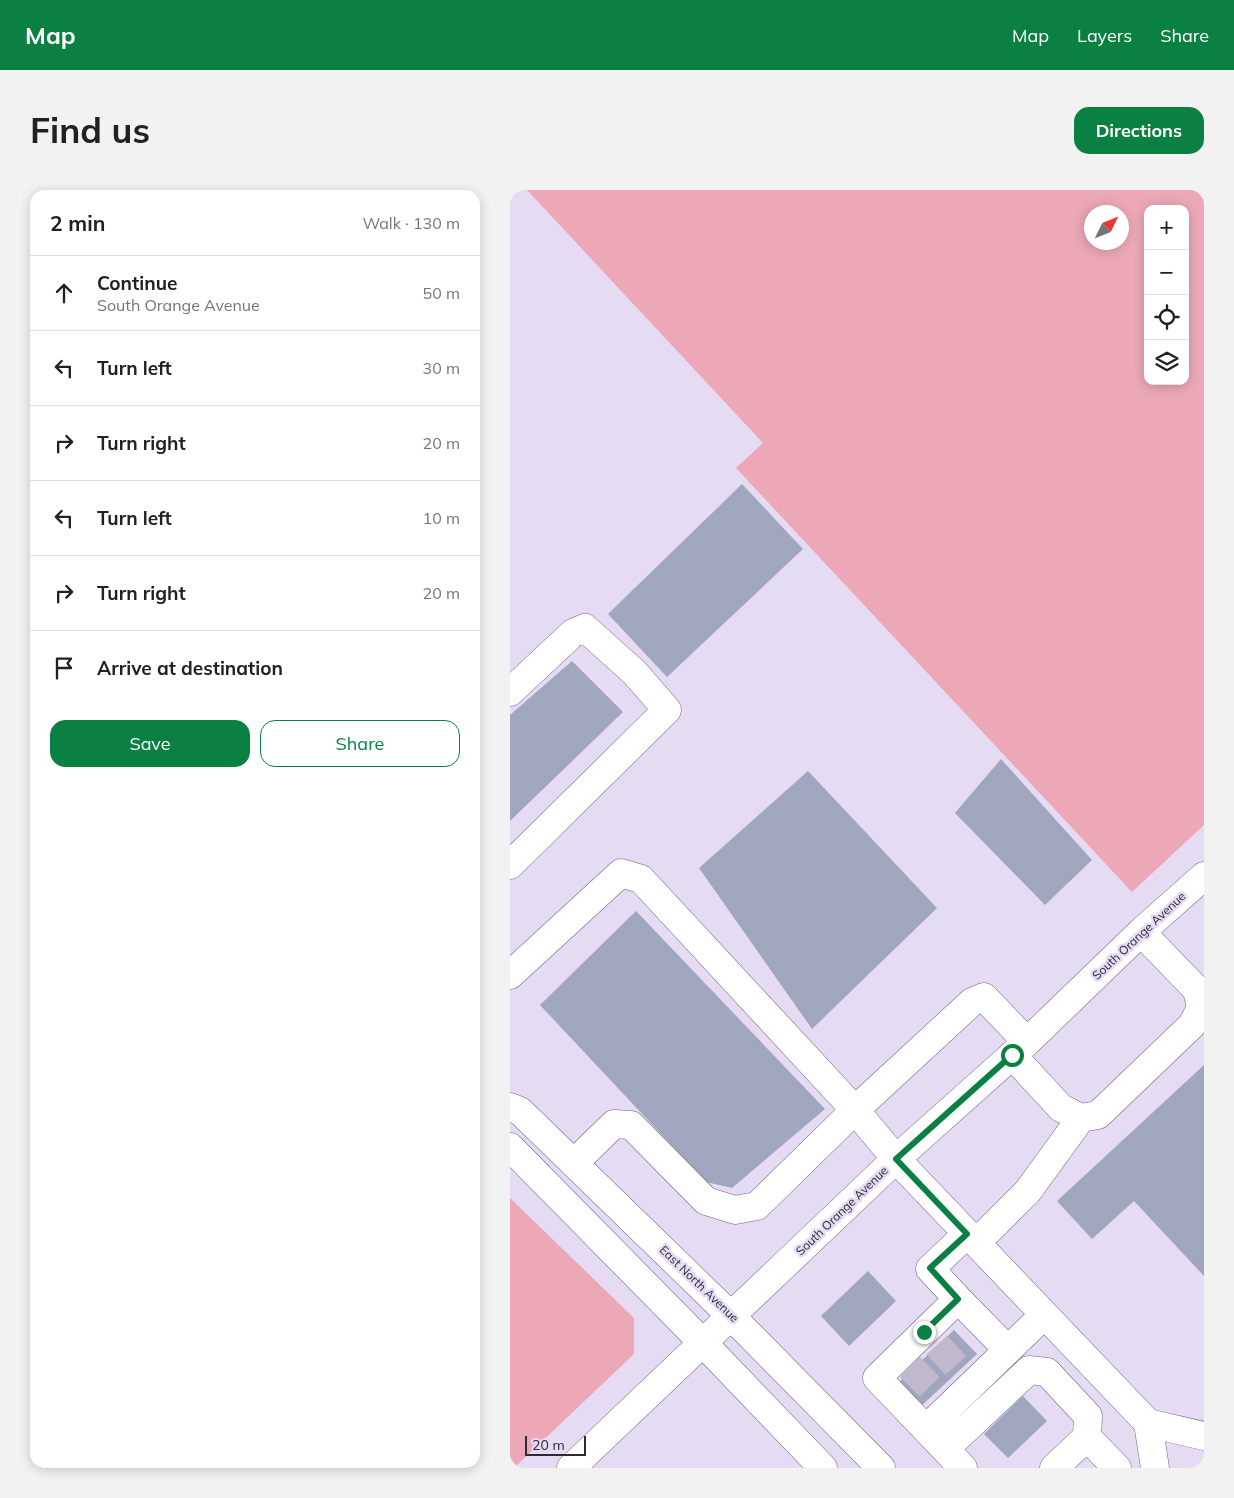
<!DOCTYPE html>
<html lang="en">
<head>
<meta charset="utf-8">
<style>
  body { margin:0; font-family:Mulish,sans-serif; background:#f2f2f2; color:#202124 }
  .controls { position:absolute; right:15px; top:15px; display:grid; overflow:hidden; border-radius:10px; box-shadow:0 2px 12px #0003 }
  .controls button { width:45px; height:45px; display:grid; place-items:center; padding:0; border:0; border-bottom:1px solid #e0e0e0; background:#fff; color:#202124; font:25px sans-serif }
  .compass { position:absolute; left:574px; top:15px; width:45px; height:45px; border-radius:50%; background:#fff; box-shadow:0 2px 12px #0003; rotate:47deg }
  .scale { position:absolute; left:15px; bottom:12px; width:61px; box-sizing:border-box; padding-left:5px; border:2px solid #2e2a33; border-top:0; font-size:14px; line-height:18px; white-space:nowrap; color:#2e2a33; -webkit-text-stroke:4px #e5dbf3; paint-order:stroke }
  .stop { position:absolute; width:15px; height:15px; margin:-11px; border:4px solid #0b8043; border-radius:50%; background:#fff }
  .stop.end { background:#0b8043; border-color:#fff; box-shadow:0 1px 5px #0008 }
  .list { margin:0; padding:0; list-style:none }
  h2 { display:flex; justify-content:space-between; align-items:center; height:65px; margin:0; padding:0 20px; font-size:21px }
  h2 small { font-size:16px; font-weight:400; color:#757577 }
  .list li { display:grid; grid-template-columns:32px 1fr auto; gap:15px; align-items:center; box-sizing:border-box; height:75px; padding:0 20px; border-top:1px solid #e0e0e0 }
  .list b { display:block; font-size:19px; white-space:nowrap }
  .list p { margin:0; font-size:16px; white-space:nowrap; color:#757577 }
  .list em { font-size:16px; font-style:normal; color:#757577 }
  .actions { display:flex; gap:10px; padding:15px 20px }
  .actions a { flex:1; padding:11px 0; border:1px solid #0b8043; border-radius:15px; text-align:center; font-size:18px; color:#0b8043 }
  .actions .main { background:#0b8043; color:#fff }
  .icon { flex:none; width:28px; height:28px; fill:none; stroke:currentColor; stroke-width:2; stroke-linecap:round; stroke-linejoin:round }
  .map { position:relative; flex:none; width:694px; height:1278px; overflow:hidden; border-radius:15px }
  header { display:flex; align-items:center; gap:30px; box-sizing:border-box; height:70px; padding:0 25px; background:#0b8043; color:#fff }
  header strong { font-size:24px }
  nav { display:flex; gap:28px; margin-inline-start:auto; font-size:18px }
  .intro { display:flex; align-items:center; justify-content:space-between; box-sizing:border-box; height:120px; padding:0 30px }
  h1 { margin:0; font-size:35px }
  .button { padding:12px 22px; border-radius:15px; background:#0b8043; color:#fff; font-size:18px; font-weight:700 }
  main { display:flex; gap:30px; padding:0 30px }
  aside { flex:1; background:#fff; border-radius:15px; box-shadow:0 2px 12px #0003 }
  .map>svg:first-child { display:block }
  .green { fill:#eca8b6; fill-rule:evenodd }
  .building { fill:#a0a6bd }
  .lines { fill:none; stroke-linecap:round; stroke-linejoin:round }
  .minor-tunnel { stroke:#c0b8cd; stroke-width:28; stroke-dasharray:28 14; stroke-linecap:butt }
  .minor-casing { stroke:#6d657a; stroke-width:29 }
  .minor { stroke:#fff; stroke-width:28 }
  .route { stroke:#0b8043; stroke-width:6 }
  .labels { text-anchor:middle; stroke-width:5; stroke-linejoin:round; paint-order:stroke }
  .street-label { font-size:12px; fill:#2e2a33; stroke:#e5dbf3 }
</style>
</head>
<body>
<header>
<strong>Map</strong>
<nav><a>Map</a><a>Layers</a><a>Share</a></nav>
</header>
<div class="intro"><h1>Find us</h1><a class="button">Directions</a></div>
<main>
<aside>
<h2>2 min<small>Walk · 130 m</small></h2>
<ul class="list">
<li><svg class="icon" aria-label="ahead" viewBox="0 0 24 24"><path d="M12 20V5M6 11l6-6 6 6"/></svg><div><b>Continue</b><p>South Orange Avenue</p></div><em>50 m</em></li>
<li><svg class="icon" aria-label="left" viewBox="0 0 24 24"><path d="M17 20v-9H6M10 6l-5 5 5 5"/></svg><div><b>Turn left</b></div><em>30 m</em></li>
<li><svg class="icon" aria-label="right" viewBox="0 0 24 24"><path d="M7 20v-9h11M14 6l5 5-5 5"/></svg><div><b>Turn right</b></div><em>20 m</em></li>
<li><svg class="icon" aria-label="left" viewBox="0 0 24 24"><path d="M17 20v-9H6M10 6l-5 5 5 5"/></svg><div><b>Turn left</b></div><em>10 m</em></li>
<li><svg class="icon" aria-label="right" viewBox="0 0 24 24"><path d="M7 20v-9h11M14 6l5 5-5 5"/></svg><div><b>Turn right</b></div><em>20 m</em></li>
<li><svg class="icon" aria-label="arrive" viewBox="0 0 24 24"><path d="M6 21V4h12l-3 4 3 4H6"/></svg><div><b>Arrive at destination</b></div></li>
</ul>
<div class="actions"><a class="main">Save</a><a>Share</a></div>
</aside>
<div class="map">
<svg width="694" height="1278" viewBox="0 0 694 1278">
  <rect width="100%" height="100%" fill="#e5dbf3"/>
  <path class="green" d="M 17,0 L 694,0 L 694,635 L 622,702 L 226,278 L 253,253 ZM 638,19 L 675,19 L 675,191 L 638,191 ZM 582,22 L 612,22 L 612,52 L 582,52 Z
    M 0,1008 L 124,1128 L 124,1164 L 4,1278 L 0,1278 Z"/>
  <path class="building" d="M 232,294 L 293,359 L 157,487 L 98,424 Z
    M 62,471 L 113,522 L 0,631 L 0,525 Z
    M 491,569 L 582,670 L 535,715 L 445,623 Z
    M 298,581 L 427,718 L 302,839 L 189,678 Z
    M 126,721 L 315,919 L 222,998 L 196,992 L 30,815 Z
    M 694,875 L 694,1086 L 624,1011 L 582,1049 L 547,1011 Z
    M 358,1081 L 386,1111 L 339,1156 L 311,1126 Z
    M 444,1140 L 467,1164 L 408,1219 L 386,1195 Z
    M 513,1206 L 537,1231 L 498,1268 L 474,1244 Z"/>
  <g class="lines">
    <path class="minor-tunnel" d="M 427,1155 L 448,1178
      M 400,1177 L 424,1201"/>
    <g class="minor-casing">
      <path id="minor" d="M 0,502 L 63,443 L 75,438 L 125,483 L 157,520 L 0,675
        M 0,785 L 111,683 L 131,689 L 345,920 L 386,969 L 638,1233 L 694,1246
        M 502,865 L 551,918 L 571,928 L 588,925 L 682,835 L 691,818 L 687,800 L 631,742
        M 0,917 L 10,921 L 221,1126 L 371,1278
        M 0,957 L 193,1153 L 313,1278
        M 64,973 L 104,934 L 121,935 L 196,1011 L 225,1020 L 247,1016 L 345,920 L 462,812 L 474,807 L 517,852
        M 466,1053 L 518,1001 L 571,928
        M 448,1109 L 420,1079 L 457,1044
        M 498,1160 L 534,1125
        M 638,1233 L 645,1278
        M 416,1239 L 498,1160 L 448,1109 L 367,1188 L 453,1278
        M 435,1259 L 519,1180 L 537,1182 L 578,1226 L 577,1247
        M 61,1278 L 386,969 L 517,852 L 631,742 L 694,686
        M 544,1278 L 577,1247 L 607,1278"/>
    </g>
    <use href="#minor" class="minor"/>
  </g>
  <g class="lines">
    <path class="route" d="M 414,1142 L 448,1109 L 420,1078 L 457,1044 L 386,969 L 502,865"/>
  </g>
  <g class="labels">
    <g class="street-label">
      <text transform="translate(629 746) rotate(-43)" y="4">South Orange Avenue</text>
      <text transform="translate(332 1021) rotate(-44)" y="4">South Orange Avenue</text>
      <text transform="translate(189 1094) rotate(44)" y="4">East North Avenue</text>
    </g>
  </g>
</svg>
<div class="controls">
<button>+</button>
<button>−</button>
<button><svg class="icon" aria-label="locate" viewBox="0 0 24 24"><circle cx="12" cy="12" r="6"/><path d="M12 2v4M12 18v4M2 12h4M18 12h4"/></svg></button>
<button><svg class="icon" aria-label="layers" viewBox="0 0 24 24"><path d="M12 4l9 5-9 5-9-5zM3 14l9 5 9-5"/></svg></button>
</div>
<svg class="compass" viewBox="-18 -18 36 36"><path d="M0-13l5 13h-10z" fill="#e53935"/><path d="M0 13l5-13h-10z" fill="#757577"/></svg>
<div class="scale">20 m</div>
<div class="stop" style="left:502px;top:865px"></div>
<div class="stop end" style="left:414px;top:1142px"></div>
</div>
</main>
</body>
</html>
